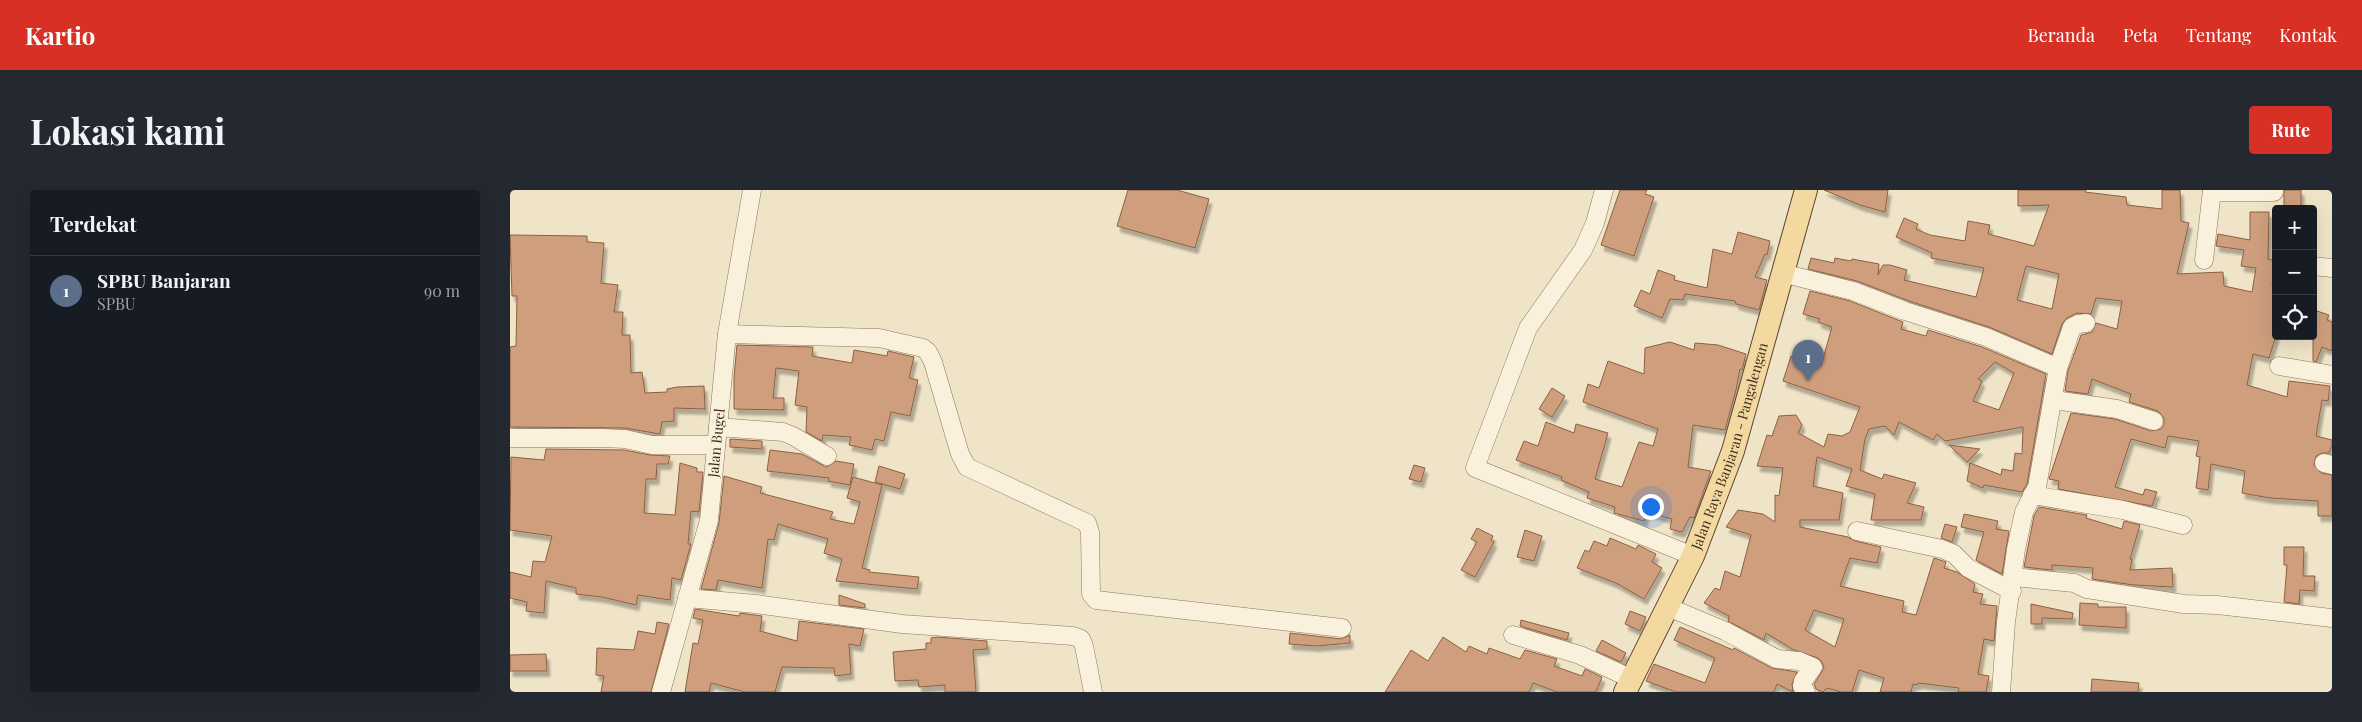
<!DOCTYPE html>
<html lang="id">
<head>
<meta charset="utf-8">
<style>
  body { margin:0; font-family:"Playfair Display",serif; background:#242831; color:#f1f3f6 }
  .controls { position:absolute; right:15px; top:15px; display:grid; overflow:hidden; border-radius:5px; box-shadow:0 5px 20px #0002 }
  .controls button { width:45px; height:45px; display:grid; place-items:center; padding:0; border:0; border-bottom:1px solid #363941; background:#171b24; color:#f1f3f6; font:25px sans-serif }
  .you { position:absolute; left:1140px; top:316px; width:18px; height:18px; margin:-12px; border:4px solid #fff; border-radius:50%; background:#1a73e8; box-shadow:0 0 0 8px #1a73e833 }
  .badge { display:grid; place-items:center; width:32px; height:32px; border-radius:50%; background:#d93025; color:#fff; font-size:16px; font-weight:700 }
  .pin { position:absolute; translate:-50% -41px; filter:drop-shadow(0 1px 2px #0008) }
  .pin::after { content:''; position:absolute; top:26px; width:18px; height:15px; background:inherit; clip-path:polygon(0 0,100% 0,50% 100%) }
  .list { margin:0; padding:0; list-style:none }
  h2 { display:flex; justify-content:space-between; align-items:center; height:65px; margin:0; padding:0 20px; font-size:21px }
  h2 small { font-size:16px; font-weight:400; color:#9ea1a6 }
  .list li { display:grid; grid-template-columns:32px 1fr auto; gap:15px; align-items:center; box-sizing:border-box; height:70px; padding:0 20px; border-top:1px solid #363941 }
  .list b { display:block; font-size:19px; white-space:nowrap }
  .list p { margin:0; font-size:16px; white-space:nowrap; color:#9ea1a6 }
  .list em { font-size:16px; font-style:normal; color:#9ea1a6 }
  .icon { flex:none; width:28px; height:28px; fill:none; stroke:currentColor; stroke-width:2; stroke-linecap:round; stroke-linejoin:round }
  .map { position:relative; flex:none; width:1822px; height:502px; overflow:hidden; border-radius:5px }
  header { display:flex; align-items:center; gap:30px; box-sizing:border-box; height:70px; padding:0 25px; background:#d93025; color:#fff }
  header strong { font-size:24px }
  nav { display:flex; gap:28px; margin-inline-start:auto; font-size:18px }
  .intro { display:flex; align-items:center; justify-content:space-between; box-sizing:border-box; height:120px; padding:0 30px }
  h1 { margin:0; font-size:35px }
  .button { padding:12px 22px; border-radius:5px; background:#d93025; color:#fff; font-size:18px; font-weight:700 }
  main { display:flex; gap:30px; padding:0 30px }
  aside { flex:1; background:#171b24; border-radius:5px; box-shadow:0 5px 20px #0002 }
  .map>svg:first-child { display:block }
  .building { fill:#cf9f7d; stroke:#8d5f41; fill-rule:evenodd; filter:url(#shadow) }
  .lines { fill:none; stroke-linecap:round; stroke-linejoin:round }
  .minor-casing { stroke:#8d765c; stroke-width:19 }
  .major-casing { stroke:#5b4430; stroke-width:24 }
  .minor { stroke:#faf1dc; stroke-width:18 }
  .major { stroke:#f3d9a0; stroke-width:22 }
  .labels { text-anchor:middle; stroke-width:4; stroke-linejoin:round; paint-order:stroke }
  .street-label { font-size:14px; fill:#3d2e20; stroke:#f7eed8 }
</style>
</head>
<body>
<header>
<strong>Kartio</strong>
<nav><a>Beranda</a><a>Peta</a><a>Tentang</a><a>Kontak</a></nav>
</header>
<div class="intro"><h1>Lokasi kami</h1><a class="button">Rute</a></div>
<main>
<aside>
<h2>Terdekat<small></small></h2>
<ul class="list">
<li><span class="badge" style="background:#5c6f8a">1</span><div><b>SPBU Banjaran</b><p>SPBU</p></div><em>90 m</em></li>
</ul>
</aside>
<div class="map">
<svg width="1822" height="502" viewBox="0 0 1822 502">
  <defs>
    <filter id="shadow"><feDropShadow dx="3" dy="5.5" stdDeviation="1" flood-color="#0004"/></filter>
  </defs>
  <rect width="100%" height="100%" fill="#f0e4c8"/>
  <path class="building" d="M 618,0 L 667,0 L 699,9 L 685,58 L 607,36 Z
    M 1110,0 L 1137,0 L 1135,4 L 1144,7 L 1124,66 L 1091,55 Z
    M 1314,0 L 1378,0 L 1375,22 L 1350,15 Z
    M 1508,0 L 1576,0 L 1575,2 L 1616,7 L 1617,15 L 1652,19 L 1652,0 L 1670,0 L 1671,31 L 1679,33 L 1667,84 L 1713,82 L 1714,96 L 1742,102 L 1746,78 L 1731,76 L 1734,60 L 1706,56 L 1708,44 L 1740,50 L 1740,22 L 1759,22 L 1758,69 L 1766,71 L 1762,94 L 1766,95 L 1766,146 L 1759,168 L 1743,164 L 1737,195 L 1777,207 L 1779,191 L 1820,196 L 1818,211 L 1812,210 L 1806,246 L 1822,250 L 1822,255 L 1819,263 L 1812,263 L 1806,266 L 1804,275 L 1811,283 L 1822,285 L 1822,326 L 1808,326 L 1808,311 L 1760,308 L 1732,303 L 1735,281 L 1701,274 L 1698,300 L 1686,298 L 1690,267 L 1686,266 L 1689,251 L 1658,246 L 1655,258 L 1621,249 L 1605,297 L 1633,305 L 1635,299 L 1647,302 L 1642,316 L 1548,299 L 1549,291 L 1539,289 L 1561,223 L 1605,229 L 1641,241 L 1651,239 L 1654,235 L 1654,228 L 1648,221 L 1619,212 L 1621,204 L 1582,189 L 1578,204 L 1555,201 L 1558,181 L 1571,145 L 1582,142 L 1586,133 L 1607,139 L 1612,111 L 1586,108 L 1581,124 L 1567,123 L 1557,128 L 1552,134 L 1542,164 L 1479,137 L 1399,111 L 1347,91 L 1298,79 L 1301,68 L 1324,73 L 1325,68 L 1341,71 L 1342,69 L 1369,74 L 1368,85 L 1373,75 L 1380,75 L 1397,80 L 1394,90 L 1466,107 L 1474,78 L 1421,68 L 1422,63 L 1386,47 L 1394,28 L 1408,34 L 1406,39 L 1420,45 L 1455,51 L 1458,31 L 1480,35 L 1478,44 L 1524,56 L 1539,15 L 1508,16 ZM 1516,76 L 1549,84 L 1542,119 L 1507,110 Z
    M 1774,0 L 1791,0 L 1791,18 L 1774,18 Z
    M 1228,42 L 1260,51 L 1257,65 L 1255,64 L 1245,87 L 1257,90 L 1249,120 L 1226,114 L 1225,111 L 1175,104 L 1173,110 L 1160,109 L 1152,128 L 1124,116 L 1131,100 L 1140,104 L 1148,80 L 1165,86 L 1164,90 L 1197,98 L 1203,59 L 1222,64 Z
    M 0,45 L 77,46 L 77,52 L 94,53 L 91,93 L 108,95 L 104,122 L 113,122 L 112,145 L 120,145 L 121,183 L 132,182 L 135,203 L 157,202 L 157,199 L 167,197 L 194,196 L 195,219 L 164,218 L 164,231 L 152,232 L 150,244 L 115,238 L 0,237 L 0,157 L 6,156 L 7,106 L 2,106 Z
    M 1300,101 L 1340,111 L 1393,132 L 1391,139 L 1416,146 L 1418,140 L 1472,157 L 1536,184 L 1517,294 L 1512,302 L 1474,295 L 1473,298 L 1457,291 L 1460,273 L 1491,285 L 1492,279 L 1503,281 L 1505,263 L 1512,264 L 1513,237 L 1435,251 L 1427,244 L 1423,250 L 1389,232 L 1384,245 L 1375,236 L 1359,239 L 1355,249 L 1350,280 L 1372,289 L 1374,284 L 1406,293 L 1397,313 L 1414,317 L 1411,330 L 1361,330 L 1365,304 L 1336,296 L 1342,279 L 1307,267 L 1303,296 L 1333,303 L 1329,330 L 1290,330 L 1290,337 L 1338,347 L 1345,351 L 1371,357 L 1367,373 L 1340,368 L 1330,396 L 1394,411 L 1392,422 L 1406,425 L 1424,368 L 1436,372 L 1434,378 L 1447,382 L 1465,394 L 1463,402 L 1473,404 L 1470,414 L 1487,416 L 1484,451 L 1474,449 L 1468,484 L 1479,486 L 1476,502 L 1448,502 L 1449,498 L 1408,493 L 1407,495 L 1403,494 L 1401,502 L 1370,502 L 1374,488 L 1349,480 L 1342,502 L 1331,502 L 1317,498 L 1313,502 L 1306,499 L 1304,494 L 1314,478 L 1312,472 L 1308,468 L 1284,460 L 1256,443 L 1254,450 L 1218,431 L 1219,426 L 1194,413 L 1205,398 L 1210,400 L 1215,381 L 1230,387 L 1241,345 L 1216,337 L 1228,320 L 1253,324 L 1265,332 L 1265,305 L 1269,306 L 1273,278 L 1247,276 L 1257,245 L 1262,246 L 1269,226 L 1286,225 L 1292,235 L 1288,243 L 1314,257 L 1318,244 L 1332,246 L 1340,242 L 1350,217 L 1273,191 L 1281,166 L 1311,176 L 1322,137 L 1308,132 L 1310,129 L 1293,124 ZM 1485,172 L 1504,183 L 1489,220 L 1463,211 L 1472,191 L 1468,189 ZM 1304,420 L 1334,429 L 1325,457 L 1295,440 Z
    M 1807,121 L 1819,125 L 1817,130 L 1822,132 L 1822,161 L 1812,157 L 1806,172 L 1803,171 L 1803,130 Z
    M 1160,152 L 1184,160 L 1185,153 L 1208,155 L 1236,164 L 1232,180 L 1230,179 L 1226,200 L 1215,240 L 1183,235 L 1178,277 L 1201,281 L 1184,328 L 1180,327 L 1172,342 L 1160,339 L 1162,329 L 1137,322 L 1134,331 L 1104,323 L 1105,317 L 1077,308 L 1079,302 L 1051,290 L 1052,287 L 1006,270 L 1014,251 L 1028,256 L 1036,232 L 1064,243 L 1066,234 L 1098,243 L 1085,289 L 1112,297 L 1129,252 L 1143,256 L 1148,239 L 1073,212 L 1078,194 L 1089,198 L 1098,171 L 1134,184 L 1135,158 Z
    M 227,155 L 303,157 L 302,166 L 342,173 L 344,160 L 377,166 L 378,161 L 404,167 L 399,188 L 408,190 L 400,226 L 381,222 L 374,251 L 365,249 L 362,260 L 339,255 L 341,247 L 313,245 L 312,251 L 296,242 L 297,217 L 285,215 L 289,181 L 266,178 L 263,208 L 274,208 L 274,220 L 224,219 L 224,187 Z
    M 1042,198 L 1055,206 L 1042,227 L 1029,219 Z
    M 220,249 L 252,251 L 252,259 L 220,257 Z
    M 1439,255 L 1470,259 L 1457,272 Z
    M 36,259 L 114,260 L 140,265 L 160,266 L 158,274 L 147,274 L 146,289 L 136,289 L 134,323 L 165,325 L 170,273 L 187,278 L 187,282 L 193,282 L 189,322 L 181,321 L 178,354 L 181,354 L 171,390 L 162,388 L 160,410 L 128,405 L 126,415 L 92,407 L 66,404 L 66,398 L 36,391 L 34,423 L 16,421 L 17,412 L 0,408 L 0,382 L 21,387 L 23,371 L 35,372 L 42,346 L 0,340 L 1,267 L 34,270 Z
    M 260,260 L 292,264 L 316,277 L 326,271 L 344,274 L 340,295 L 318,291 L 319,288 L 257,281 Z
    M 904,275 L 915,278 L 911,292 L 899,289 Z
    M 369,276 L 395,284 L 390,299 L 365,292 Z
    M 214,286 L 252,297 L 250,303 L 323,322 L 320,329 L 344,334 L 350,312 L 337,308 L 343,287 L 372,295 L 352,378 L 360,380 L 359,382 L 409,387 L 407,399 L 326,391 L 332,369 L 314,363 L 318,349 L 268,334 L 264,350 L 258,349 L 252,398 L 208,390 L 206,400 L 191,399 L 209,333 Z
    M 1529,317 L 1577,325 L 1576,328 L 1612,339 L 1614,331 L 1630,335 L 1620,369 L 1622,369 L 1620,380 L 1662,378 L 1663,397 L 1624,395 L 1582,389 L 1583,378 L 1542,375 L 1542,380 L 1514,377 L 1524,326 Z
    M 1454,324 L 1488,331 L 1486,339 L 1499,341 L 1492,384 L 1466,370 L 1474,342 L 1451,337 Z
    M 1435,334 L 1447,337 L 1442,352 L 1431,348 Z
    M 967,338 L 983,346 L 981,350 L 984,352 L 965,387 L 951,380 L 967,352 L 961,349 Z
    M 1015,340 L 1032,346 L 1024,371 L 1007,367 Z
    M 1100,348 L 1126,359 L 1128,355 L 1146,364 L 1142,372 L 1152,378 L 1134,409 L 1106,393 L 1067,378 L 1075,360 L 1079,362 L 1084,351 L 1097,356 Z
    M 1774,357 L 1794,357 L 1793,386 L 1805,386 L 1804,401 L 1790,400 L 1789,414 L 1774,412 L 1777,375 L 1774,375 Z
    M 329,405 L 355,414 L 355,418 L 329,415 Z
    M 1570,413 L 1588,414 L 1588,417 L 1616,417 L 1616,438 L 1569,435 Z
    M 1521,414 L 1563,423 L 1562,429 L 1532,428 L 1532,434 L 1521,434 Z
    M 185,419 L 229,426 L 230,423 L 252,426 L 250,441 L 287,451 L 289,431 L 354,439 L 350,456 L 339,454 L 341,484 L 325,486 L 324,478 L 272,477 L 265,502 L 235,502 L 201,493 L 199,502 L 175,502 L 183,453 L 188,454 L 193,430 L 183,428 Z
    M 1120,421 L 1136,427 L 1130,441 L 1115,434 Z
    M 1011,430 L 1059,443 L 1057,450 L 1010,436 Z
    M 147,432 L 159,434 L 141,502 L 91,502 L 94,486 L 86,485 L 87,458 L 124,460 L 128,441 L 145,444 Z
    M 1170,437 L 1223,460 L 1224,458 L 1262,478 L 1287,482 L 1282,494 L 1283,502 L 1267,494 L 1264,502 L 1166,502 L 1136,491 L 1144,474 L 1195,493 L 1205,468 L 1164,450 Z
    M 780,443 L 831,449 L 840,445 L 840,453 L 806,456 L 779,454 Z
    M 427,447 L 477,451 L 477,459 L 463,460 L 466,502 L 435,502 L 435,495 L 409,497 L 408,490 L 385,491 L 383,462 L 416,459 L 416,453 L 421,453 L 421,448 Z
    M 933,447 L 956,462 L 959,456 L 977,464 L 979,458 L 1010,469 L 1015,460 L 1047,469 L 1044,476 L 1072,486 L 1075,479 L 1092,487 L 1086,502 L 1047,502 L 1023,493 L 1019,502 L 875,502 L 901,460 L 918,471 Z
    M 1092,450 L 1116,463 L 1111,472 L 1086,461 Z
    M 36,464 L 37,481 L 0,481 L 0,465 Z
    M 1582,489 L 1629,493 L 1628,502 L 1581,502 Z"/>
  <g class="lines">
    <g class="minor-casing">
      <g id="minor">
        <path d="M 1094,0 L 1085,33 L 1073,60 L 1018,138 L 965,278 L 1183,366"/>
        <path d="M 1702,2 L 1764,2"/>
        <path d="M 1694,70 L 1702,0"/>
        <path d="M 1803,76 L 1822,78"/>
        <path d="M 1272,83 L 1343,101 L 1395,121 L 1476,147 L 1548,178 L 1562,137 L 1568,134 L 1576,133"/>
        <path d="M 217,144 L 369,148 L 413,158 L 418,162 L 423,172 L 450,264 L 457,277 L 577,333 L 580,342 L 581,404 L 586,410 L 832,438"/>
        <path d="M 1769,176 L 1822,185"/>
        <path d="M 1544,210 L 1607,219 L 1644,231"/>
        <path d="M 208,237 L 273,242 L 283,246 L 317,266"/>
        <path d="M 0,248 L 93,248 L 115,249 L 142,255 L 206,255"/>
        <path d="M 1814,273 L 1822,275"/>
        <path d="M 1522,305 L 1613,320 L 1673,335"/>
        <path d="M 1347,341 L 1432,359 L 1444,364 L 1458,378 L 1502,401"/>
        <path d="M 1503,387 L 1564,393 L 1577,399 L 1674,414 L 1707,415 L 1822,428"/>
        <path d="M 177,408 L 246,414 L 392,434 L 563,446 L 571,449 L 574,456 L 583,502"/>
        <path d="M 1158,417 L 1215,441 L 1267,469 L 1289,471 L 1303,477 L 1293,491 L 1292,496 L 1296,502"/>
        <path d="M 1003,445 L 1070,465 L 1122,489"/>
        <path id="s1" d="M 151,502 L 199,330 L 217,144 L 242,0"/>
        <path d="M 1491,502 L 1496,432 L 1506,359 L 1514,322 L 1527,297 L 1548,178"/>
      </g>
    </g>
    <g class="major-casing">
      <g id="major">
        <path id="s2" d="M 1115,502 L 1183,366 L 1223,261 L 1296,0"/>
      </g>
    </g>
    <use href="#minor" class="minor"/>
    <use href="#major" class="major"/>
  </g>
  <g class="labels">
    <g class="street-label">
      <text dy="5" stroke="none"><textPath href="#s1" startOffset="256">Jalan Bugel</textPath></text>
      <text dy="5" stroke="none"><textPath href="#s2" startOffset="268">Jalan Raya Banjaran - Pangalengan</textPath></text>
    </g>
  </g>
</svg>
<div class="controls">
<button>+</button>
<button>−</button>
<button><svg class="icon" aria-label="locate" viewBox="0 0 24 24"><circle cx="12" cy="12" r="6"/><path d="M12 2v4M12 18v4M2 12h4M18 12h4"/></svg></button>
</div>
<div class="you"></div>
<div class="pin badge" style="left:1298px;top:191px;background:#5c6f8a">1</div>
</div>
</main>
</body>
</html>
